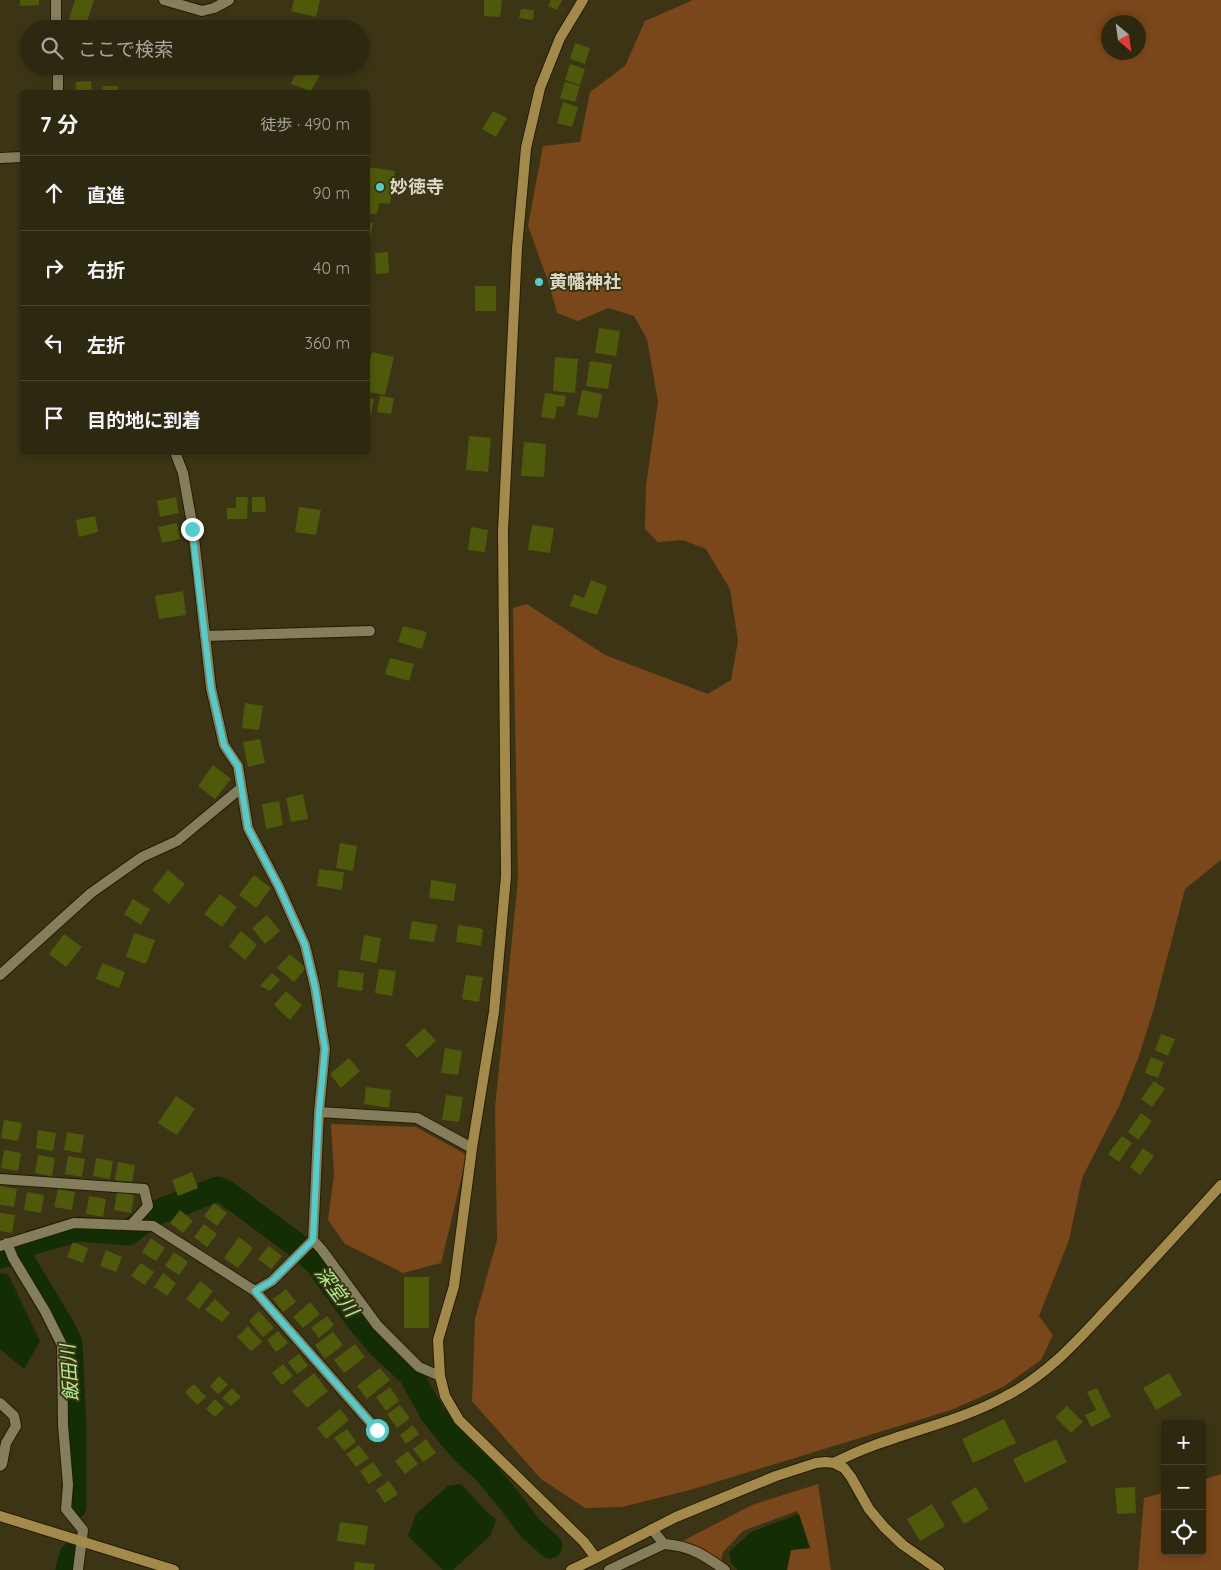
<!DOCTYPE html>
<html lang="ja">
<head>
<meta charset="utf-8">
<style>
  body { margin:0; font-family:Quicksand,"Noto Sans JP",sans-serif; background:#353019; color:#f1f3f6 }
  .controls { position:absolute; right:15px; bottom:15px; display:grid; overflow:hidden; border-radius:5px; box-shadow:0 2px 8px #0003 }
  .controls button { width:45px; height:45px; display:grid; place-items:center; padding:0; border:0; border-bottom:1px solid #484430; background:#2d2810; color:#f1f3f6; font:25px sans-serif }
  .compass { position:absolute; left:1101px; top:15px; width:45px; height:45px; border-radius:50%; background:#2d2810; box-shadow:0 2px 8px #0003; rotate:151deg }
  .stop { position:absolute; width:15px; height:15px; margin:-11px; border:4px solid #52cdcd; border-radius:50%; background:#fff }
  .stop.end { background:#52cdcd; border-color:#fff; box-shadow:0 1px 5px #0008 }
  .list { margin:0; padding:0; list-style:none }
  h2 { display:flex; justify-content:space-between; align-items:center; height:65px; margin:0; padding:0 20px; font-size:21px }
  h2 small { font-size:16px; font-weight:400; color:#a7a69f }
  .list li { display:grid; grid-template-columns:32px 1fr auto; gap:15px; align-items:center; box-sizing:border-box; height:75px; padding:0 20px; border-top:1px solid #484430 }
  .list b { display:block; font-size:19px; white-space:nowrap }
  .list em { font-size:16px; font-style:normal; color:#a7a69f }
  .icon { flex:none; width:28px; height:28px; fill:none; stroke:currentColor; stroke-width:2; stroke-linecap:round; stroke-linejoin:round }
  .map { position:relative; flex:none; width:1221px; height:1570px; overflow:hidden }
  .search { position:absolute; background:#2d2810; box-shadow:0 2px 8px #0003; left:20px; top:20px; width:350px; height:55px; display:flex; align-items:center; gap:12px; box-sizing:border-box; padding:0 18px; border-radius:28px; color:#a7a69f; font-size:19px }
  .panel { position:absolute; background:#2d2810; box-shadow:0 2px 8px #0003; left:20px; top:90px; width:350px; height:365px; border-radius:5px }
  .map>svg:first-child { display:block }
  .green { fill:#7a471a; fill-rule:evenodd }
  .water { fill:#132d04 }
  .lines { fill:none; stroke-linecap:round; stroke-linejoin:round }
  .river { stroke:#132d04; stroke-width:25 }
  .building { fill:#4f590a }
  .street-casing { stroke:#231c00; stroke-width:12 }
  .secondary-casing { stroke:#231c00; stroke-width:12 }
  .street { stroke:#857e5d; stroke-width:10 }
  .secondary { stroke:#a38a4b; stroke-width:10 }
  .route { stroke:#52cdcd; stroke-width:6 }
  .poi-dot { fill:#52cdcd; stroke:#3c3515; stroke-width:2 }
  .labels { text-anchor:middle; stroke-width:4; stroke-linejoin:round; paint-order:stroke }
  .poi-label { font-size:18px; font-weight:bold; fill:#dbd7c5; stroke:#3c3515; text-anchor:start }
  .water-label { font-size:19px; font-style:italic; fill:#a9f089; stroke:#3c3515 }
</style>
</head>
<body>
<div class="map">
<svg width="1221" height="1570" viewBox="0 0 1221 1570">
  <rect width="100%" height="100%" fill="#3c3515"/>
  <path class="green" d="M 693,0 L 1221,0 L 1221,860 L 1185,889 L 1154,1008 L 1139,1056 L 1120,1104 L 1082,1178 L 1069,1240 L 1039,1316 L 1053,1335 L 1041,1360 L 1003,1387 L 951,1410 L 690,1490 L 622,1507 L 585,1508 L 541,1479 L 472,1401 L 475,1319 L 497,1240 L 495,1108 L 518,879 L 513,608 L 527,604 L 605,655 L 708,694 L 731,680 L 738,641 L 730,589 L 706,549 L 683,540 L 658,542 L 645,529 L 646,486 L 658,402 L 647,339 L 634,316 L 608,308 L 578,321 L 557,313 L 549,284 L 528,226 L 543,146 L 580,142 L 590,92 L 625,66 L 645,21 ZM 1138,22 L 1138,52 L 1108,52 L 1108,22 Z
    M 331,1124 L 416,1127 L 467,1155 L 441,1263 L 403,1273 L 345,1244 L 328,1220 L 334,1175 Z
    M 1221,1474 L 1221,1570 L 1138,1570 L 1144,1498 L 1165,1492 L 1165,1551 L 1202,1551 L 1202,1480 Z
    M 818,1484 L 831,1570 L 787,1570 L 790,1550 L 810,1548 L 797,1511 L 743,1531 L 723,1552 L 721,1562 L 675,1545 L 752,1505 Z"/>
  <path class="water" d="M 0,1273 L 8,1274 L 40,1341 L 24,1369 L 0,1349 Z
    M 461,1484 L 483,1508 L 496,1520 L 490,1536 L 453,1570 L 443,1570 L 408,1536 L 416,1514 L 448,1486 Z
    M 799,1514 L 810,1548 L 791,1550 L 787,1570 L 738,1570 L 731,1563 L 729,1552 L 751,1532 Z"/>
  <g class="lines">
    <path class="river" d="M 17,1252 L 61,1325 L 70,1342 L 74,1429 L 74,1507
      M 0,1256 L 17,1252 L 30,1243 L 78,1229 L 128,1233 L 153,1214 L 218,1189 L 225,1192 L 294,1243 L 317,1263 L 358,1320 L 379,1345 L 411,1375 L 432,1413 L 450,1436 L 464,1452 L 485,1471 L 509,1500 L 530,1528 L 550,1546
      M 68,1570 L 72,1555"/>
  </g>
  <path class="building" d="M 20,0 L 39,0 L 39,5 L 20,6 Z
    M 75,0 L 94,0 L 85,28 L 68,22 Z
    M 294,0 L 320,0 L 316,17 L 291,11 Z
    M 484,0 L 502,0 L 500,17 L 484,16 Z
    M 551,0 L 562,0 L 557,10 L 548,6 Z
    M 521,9 L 534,10 L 533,20 L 519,18 Z
    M 575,43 L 590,48 L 585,64 L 570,59 Z
    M 570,64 L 585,69 L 580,85 L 565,80 Z
    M 299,66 L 325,66 L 311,91 L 291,84 Z
    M 91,81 L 92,92 L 76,92 L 76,82 Z
    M 565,82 L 580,86 L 575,102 L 560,98 Z
    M 103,86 L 118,86 L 118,92 L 103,92 Z
    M 563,102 L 578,107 L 572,127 L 557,123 Z
    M 493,111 L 507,118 L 496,137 L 482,129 Z
    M 368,167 L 395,171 L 390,204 L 379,203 L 377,214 L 368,214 Z
    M 368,222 L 373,223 L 368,246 Z
    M 388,252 L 389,273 L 376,274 L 375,253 Z
    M 475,286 L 496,286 L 496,311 L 475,311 Z
    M 599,328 L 620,331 L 616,356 L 595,353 Z
    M 372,352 L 394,357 L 385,395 L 368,392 L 368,371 Z
    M 555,357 L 578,359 L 575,393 L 553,391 Z
    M 590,361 L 612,364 L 608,389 L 586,386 Z
    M 582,390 L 602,394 L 598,418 L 577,415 Z
    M 545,393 L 566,396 L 564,407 L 557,406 L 555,419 L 541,417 Z
    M 380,396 L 394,398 L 391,414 L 377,412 Z
    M 368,397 L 374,399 L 371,415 L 368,414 Z
    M 469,436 L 491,438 L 488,472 L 466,470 Z
    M 524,442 L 546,444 L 544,477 L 521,476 Z
    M 176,497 L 179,513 L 160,517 L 157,501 Z
    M 236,497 L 248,497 L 247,519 L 227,519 L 227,508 L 236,508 Z
    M 252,497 L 265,497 L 266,512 L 252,512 Z
    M 299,507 L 321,510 L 316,535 L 295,532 Z
    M 95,516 L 98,532 L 79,537 L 76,520 Z
    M 177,523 L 180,539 L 162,543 L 158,527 Z
    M 532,525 L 554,528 L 550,553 L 528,550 Z
    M 471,527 L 488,530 L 485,552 L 468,550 Z
    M 591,580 L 607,586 L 597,615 L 570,606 L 574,594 L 584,598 Z
    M 183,591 L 186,615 L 159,619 L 155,596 Z
    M 403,626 L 427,632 L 422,649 L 398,642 Z
    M 390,658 L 414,664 L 409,681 L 385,674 Z
    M 245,703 L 263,706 L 259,730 L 242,728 Z
    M 260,739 L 265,763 L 248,767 L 243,742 Z
    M 213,765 L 231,779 L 215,799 L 198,786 Z
    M 303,794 L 308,819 L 291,822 L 286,798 Z
    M 279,801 L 283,825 L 266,829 L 262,804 Z
    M 340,843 L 357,846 L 353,871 L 336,868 Z
    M 319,869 L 344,872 L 342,890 L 317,886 Z
    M 168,870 L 185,884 L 169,904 L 152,890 Z
    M 254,875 L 271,888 L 256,908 L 239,895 Z
    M 431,880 L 456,884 L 454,901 L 429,898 Z
    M 220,894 L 237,907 L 222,927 L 204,914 Z
    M 133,899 L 150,909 L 141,925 L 124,914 Z
    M 267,915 L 280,931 L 265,944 L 252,928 Z
    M 412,921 L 437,925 L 434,942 L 409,939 Z
    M 458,925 L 483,929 L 481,946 L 456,942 Z
    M 241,931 L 257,945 L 245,960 L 229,946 Z
    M 134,933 L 155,940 L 146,964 L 126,957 Z
    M 64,934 L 82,947 L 66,967 L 49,954 Z
    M 364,935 L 381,938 L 377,963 L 360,960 Z
    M 290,954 L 306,968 L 294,982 L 277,968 Z
    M 102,963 L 125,972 L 119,988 L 96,979 Z
    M 379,969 L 396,971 L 392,996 L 375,993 Z
    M 339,970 L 364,973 L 362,991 L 337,987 Z
    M 272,973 L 280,980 L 270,991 L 260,986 Z
    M 466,975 L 483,977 L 479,1002 L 462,999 Z
    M 286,991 L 302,1005 L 290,1020 L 274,1005 Z
    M 424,1028 L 436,1041 L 417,1058 L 405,1045 Z
    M 1161,1034 L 1175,1039 L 1168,1056 L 1155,1050 Z
    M 445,1048 L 462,1051 L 458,1075 L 441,1073 Z
    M 1151,1057 L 1164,1062 L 1158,1078 L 1145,1073 Z
    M 349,1058 L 360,1071 L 341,1088 L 330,1074 Z
    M 1154,1081 L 1165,1089 L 1152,1107 L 1141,1099 Z
    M 366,1087 L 391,1090 L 389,1108 L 364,1104 Z
    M 446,1095 L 463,1097 L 459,1122 L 442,1120 Z
    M 176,1096 L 195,1109 L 177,1135 L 158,1123 Z
    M 1141,1113 L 1152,1121 L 1138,1140 L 1128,1132 Z
    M 4,1120 L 22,1123 L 18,1141 L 1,1138 Z
    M 38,1130 L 56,1133 L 53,1151 L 36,1148 Z
    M 67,1132 L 84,1135 L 81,1153 L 64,1150 Z
    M 1122,1136 L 1132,1143 L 1119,1162 L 1108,1154 Z
    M 1143,1148 L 1154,1156 L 1140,1175 L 1130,1167 Z
    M 4,1150 L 21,1153 L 18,1171 L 1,1168 Z
    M 38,1155 L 55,1158 L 52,1176 L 35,1173 Z
    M 68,1156 L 85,1159 L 82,1177 L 65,1174 Z
    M 96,1158 L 113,1161 L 110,1179 L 93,1176 Z
    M 118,1162 L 135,1165 L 132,1182 L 115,1180 Z
    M 192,1172 L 198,1188 L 178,1196 L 172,1180 Z
    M 0,1186 L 17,1189 L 14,1207 L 0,1205 Z
    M 58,1189 L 75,1192 L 72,1210 L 54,1207 Z
    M 27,1192 L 44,1195 L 41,1213 L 24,1210 Z
    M 117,1192 L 134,1195 L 131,1213 L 114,1210 Z
    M 89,1196 L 106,1199 L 103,1217 L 86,1214 Z
    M 214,1203 L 227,1213 L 217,1226 L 204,1216 Z
    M 180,1210 L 193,1221 L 183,1233 L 170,1223 Z
    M 0,1213 L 15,1215 L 12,1233 L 0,1231 Z
    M 204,1224 L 217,1234 L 207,1247 L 194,1237 Z
    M 239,1237 L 253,1248 L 238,1268 L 224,1258 Z
    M 151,1238 L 165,1248 L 156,1261 L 142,1252 Z
    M 73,1242 L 88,1248 L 83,1263 L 67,1257 Z
    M 269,1246 L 282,1256 L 271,1269 L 258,1259 Z
    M 106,1250 L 122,1257 L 116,1272 L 100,1266 Z
    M 174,1252 L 188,1262 L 179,1275 L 165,1266 Z
    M 141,1263 L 154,1272 L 145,1285 L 131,1276 Z
    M 163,1273 L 176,1283 L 167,1296 L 154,1287 Z
    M 404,1277 L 429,1277 L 429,1328 L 404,1328 Z
    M 200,1281 L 213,1291 L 199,1309 L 186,1299 Z
    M 286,1289 L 296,1302 L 283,1312 L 273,1299 Z
    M 215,1299 L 230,1313 L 222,1322 L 205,1310 Z
    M 310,1302 L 320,1314 L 303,1328 L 293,1317 Z
    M 259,1311 L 274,1328 L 263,1337 L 249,1321 Z
    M 327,1316 L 334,1325 L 319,1338 L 311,1328 Z
    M 248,1326 L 262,1342 L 251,1351 L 237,1337 Z
    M 278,1331 L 288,1343 L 276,1352 L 267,1340 Z
    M 333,1332 L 343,1345 L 325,1359 L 315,1345 Z
    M 355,1344 L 365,1357 L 344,1373 L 334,1360 Z
    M 299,1354 L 308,1366 L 297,1374 L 288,1362 Z
    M 283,1364 L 293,1376 L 282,1385 L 272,1373 Z
    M 380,1368 L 390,1380 L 367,1399 L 357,1386 Z
    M 314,1373 L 328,1391 L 307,1408 L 292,1391 Z
    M 1169,1373 L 1182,1395 L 1156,1410 L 1143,1388 Z
    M 219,1376 L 228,1385 L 218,1394 L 210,1386 Z
    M 194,1384 L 206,1397 L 197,1405 L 185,1392 Z
    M 390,1387 L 399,1401 L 386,1411 L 376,1397 Z
    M 232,1388 L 241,1397 L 231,1406 L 222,1398 Z
    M 1097,1388 L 1111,1417 L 1091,1427 L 1085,1415 L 1096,1410 L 1087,1392 Z
    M 215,1399 L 224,1408 L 215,1417 L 206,1409 Z
    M 400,1405 L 410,1418 L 397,1428 L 387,1414 Z
    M 1067,1406 L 1083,1422 L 1071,1433 L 1055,1417 Z
    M 340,1409 L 349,1420 L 326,1439 L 317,1428 Z
    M 1004,1419 L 1016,1443 L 973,1463 L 962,1439 Z
    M 413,1425 L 419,1434 L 406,1444 L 400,1435 Z
    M 347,1429 L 356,1442 L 344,1451 L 334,1438 Z
    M 426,1439 L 436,1453 L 423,1462 L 413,1449 Z
    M 1056,1439 L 1067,1462 L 1025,1483 L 1013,1459 Z
    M 359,1445 L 369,1458 L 356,1467 L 346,1454 Z
    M 408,1451 L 418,1464 L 405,1474 L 395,1461 Z
    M 373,1462 L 382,1475 L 369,1484 L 360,1471 Z
    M 389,1481 L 398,1494 L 385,1503 L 376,1490 Z
    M 976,1487 L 989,1509 L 964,1524 L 951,1502 Z
    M 1135,1487 L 1136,1513 L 1117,1514 L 1115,1488 Z
    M 932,1504 L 945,1526 L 920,1541 L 907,1519 Z
    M 340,1522 L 368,1526 L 365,1545 L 337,1541 Z
    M 355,1562 L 375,1564 L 374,1570 L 354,1570 Z"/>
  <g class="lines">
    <g class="street-casing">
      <path id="street" d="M 56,0 L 56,29
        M 164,0 L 202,11 L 214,8 L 229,0
        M 58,66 L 58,92
        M 0,158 L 22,157
        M 175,452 L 183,473 L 193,529 L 211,688 L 224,745 L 238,766 L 248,828 L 279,887 L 305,945 L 315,987 L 325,1049 L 319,1112 L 313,1240 L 322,1250 L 377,1325 L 419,1367 L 440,1376
        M 205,636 L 370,631
        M 0,975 L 91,893 L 142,857 L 177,841 L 241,788
        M 319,1112 L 417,1118 L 472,1148
        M 0,1179 L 144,1189 L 148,1206 L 131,1225
        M 7,1243 L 13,1258 L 45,1311 L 62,1345 L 63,1425 L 68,1485 L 66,1509 L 83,1530 L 78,1570
        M 0,1246 L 74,1223 L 153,1226 L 255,1291 L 272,1281 L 313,1240
        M 255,1291 L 377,1430
        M 0,1403 L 14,1416 L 16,1426 L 6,1443 L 2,1464 L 0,1466
        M 652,1529 L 664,1544 C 691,1546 704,1555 725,1570
        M 609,1570 L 664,1544"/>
    </g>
    <g class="secondary-casing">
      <path id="secondary" d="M 583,0 L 560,38 L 540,88 L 526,148 L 517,248 L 503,531 L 506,876 L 494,1012 L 472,1148 L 454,1286 L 438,1340 L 440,1376 L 445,1396 L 459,1420 L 584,1542 L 596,1558
        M 834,1463 C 888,1434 952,1426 1006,1396 C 1047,1375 1075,1343 1106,1310 C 1145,1269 1183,1227 1221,1185
        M 0,1516 L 174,1570
        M 571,1570 L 596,1558 L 676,1517 L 776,1476 L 816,1463 L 826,1462 L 834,1463 L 844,1468 L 851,1477 L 869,1509 L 884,1527 L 903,1545 L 939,1570"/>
    </g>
    <use href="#street" class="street"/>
    <use href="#secondary" class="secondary"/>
  </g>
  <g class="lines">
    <path class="route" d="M 192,529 L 211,688 L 224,745 L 238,766 L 248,828 L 279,887 L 305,945 L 315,987 L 325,1049 L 319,1112 L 313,1240 L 272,1281 L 255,1291 L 377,1430"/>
  </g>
  <g class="poi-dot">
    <circle cx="380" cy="187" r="5"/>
    <circle cx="539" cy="282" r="5"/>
  </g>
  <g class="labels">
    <g class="poi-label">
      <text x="390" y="193">妙徳寺</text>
      <text x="549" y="288">黄幡神社</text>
    </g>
    <g class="water-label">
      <text transform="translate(337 1291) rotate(53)" y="7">深堂川</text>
      <text transform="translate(69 1373) rotate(-94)" y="7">飯田川</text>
    </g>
  </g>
</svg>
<div class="controls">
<button>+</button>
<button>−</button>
<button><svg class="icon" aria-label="locate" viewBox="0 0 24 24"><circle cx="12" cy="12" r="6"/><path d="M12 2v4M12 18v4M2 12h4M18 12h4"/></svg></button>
</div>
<svg class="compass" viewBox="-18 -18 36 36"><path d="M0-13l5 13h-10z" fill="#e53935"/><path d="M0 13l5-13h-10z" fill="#a7a69f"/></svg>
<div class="stop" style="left:377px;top:1430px"></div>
<div class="stop end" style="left:192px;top:529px"></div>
<div class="search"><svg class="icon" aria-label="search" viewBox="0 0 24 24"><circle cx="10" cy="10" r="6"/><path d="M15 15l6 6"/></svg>ここで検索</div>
<section class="panel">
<h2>7 分<small>徒歩 · 490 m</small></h2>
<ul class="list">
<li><svg class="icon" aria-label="ahead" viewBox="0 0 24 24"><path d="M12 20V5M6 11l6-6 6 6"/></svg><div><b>直進</b></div><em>90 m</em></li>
<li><svg class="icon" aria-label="right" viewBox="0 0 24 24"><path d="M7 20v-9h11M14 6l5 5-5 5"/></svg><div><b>右折</b></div><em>40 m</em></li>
<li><svg class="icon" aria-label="left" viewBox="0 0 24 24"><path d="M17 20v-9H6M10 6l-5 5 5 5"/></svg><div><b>左折</b></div><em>360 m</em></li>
<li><svg class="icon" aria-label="arrive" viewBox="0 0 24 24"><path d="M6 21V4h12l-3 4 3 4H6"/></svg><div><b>目的地に到着</b></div></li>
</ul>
</section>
</div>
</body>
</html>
